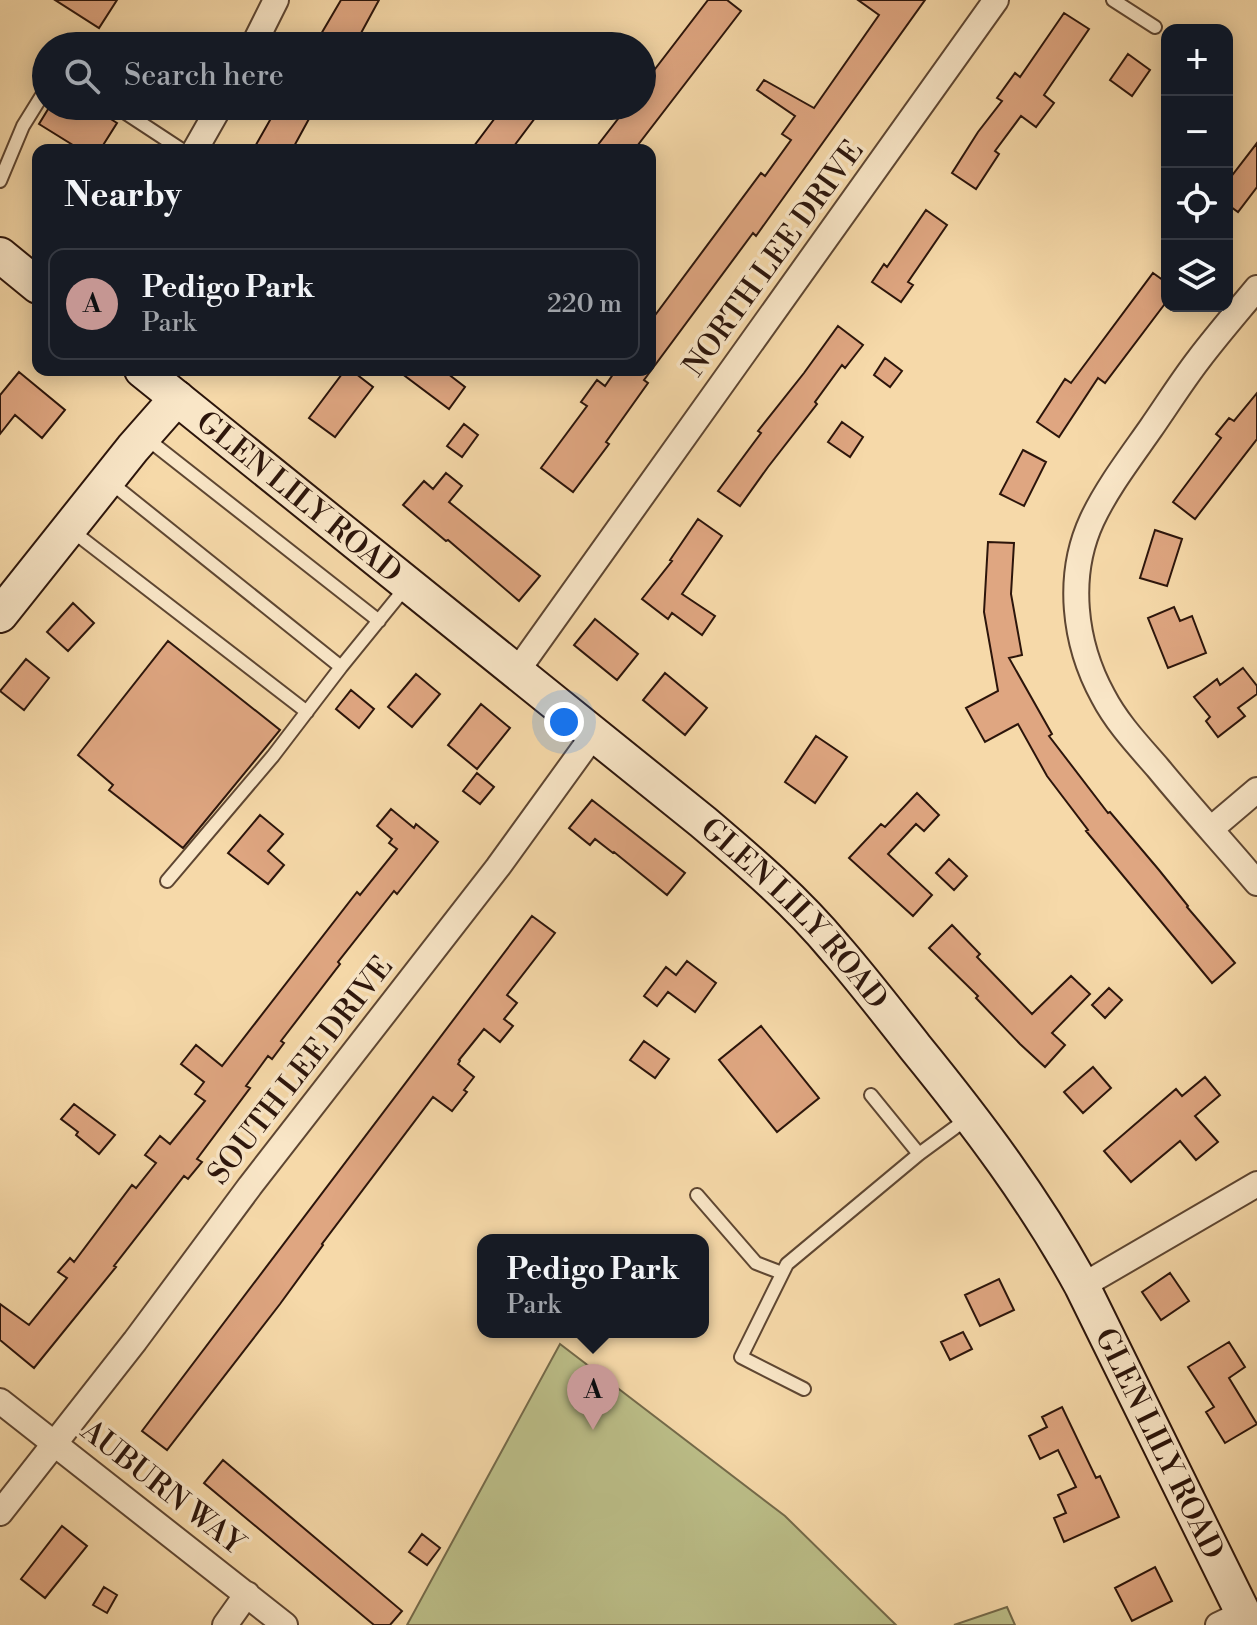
<!DOCTYPE html>
<html lang="en">
<head>
<meta charset="utf-8">
<style>
  body { margin:0; font-family:"Libre Bodoni",serif; background:#242831; color:#f1f3f6 }
  .controls { position:absolute; right:24px; top:24px; display:grid; overflow:hidden; border-radius:16px; box-shadow:0 4px 20px #0003 }
  .controls button { width:72px; height:72px; display:grid; place-items:center; padding:0; border:0; border-bottom:2px solid #363941; background:#171b24; color:#f1f3f6; font:40px sans-serif }
  .you { position:absolute; left:564px; top:722px; width:28px; height:28px; margin:-20px; border:6px solid #fff; border-radius:50%; background:#1a73e8; box-shadow:0 0 0 12px #1a73e833 }
  .badge { display:grid; place-items:center; width:52px; height:52px; border-radius:50%; background:#c59692; color:#111; font-size:26px; font-weight:700 }
  .pin { position:absolute; translate:-50% -66px; filter:drop-shadow(0 2px 4px #0008) }
  .pin::after { content:''; position:absolute; top:42px; width:28px; height:24px; background:inherit; clip-path:polygon(0 0,100% 0,50% 100%) }
  .popup { position:absolute; left:477px; top:1234px; width:232px; height:104px; box-sizing:border-box; display:grid; place-content:center; border-radius:16px; background:#171b24; filter:drop-shadow(0 2px 6px #0005); font-size:26px; white-space:nowrap; color:#9ea1a6 }
  .popup b { font-size:30px; color:#f1f3f6 }
  .popup::after { content:''; position:absolute; left:50%; top:100%; margin-left:-16px; border:16px solid transparent; border-top-color:#171b24 }
  .list { margin:0; padding:0; list-style:none }
  h2 { display:flex; justify-content:space-between; align-items:center; height:104px; margin:0; padding:0 32px; font-size:34px }
  h2 small { font-size:26px; font-weight:400; color:#9ea1a6 }
  .list li { display:grid; grid-template-columns:52px 1fr auto; gap:24px; align-items:center; box-sizing:border-box; height:112px; margin:0 16px 16px; padding:0 16px; border:2px solid #363941; border-radius:16px }
  .list b { display:block; font-size:30px; white-space:nowrap }
  .list p { margin:0; font-size:26px; white-space:nowrap; color:#9ea1a6 }
  .list em { font-size:26px; font-style:normal; color:#9ea1a6 }
  .icon { flex:none; width:44px; height:44px; fill:none; stroke:currentColor; stroke-width:2; stroke-linecap:round; stroke-linejoin:round }
  .map { position:relative; flex:none; width:1257px; height:1625px; overflow:hidden }
  .search { position:absolute; background:#171b24; box-shadow:0 4px 20px #0003; left:32px; top:32px; width:624px; height:88px; display:flex; align-items:center; gap:20px; box-sizing:border-box; padding:0 28px; border-radius:44px; color:#9ea1a6; font-size:30px }
  .panel { position:absolute; background:#171b24; box-shadow:0 4px 20px #0003; left:32px; top:144px; width:624px; height:232px; border-radius:16px }
  .map>svg:first-child { display:block }
  .green { fill:#bcbf89; stroke:#746a4a; stroke-width:2 }
  .building { fill:#dfa681; stroke:#2c150b; stroke-width:2 }
  .lines { fill:none; stroke-linecap:round; stroke-linejoin:round }
  .lane-casing { stroke:#5e4632; stroke-width:16 }
  .street-casing { stroke:#5e4632; stroke-width:28 }
  .secondary-casing { stroke:#2c150b; stroke-width:38 }
  .lane { stroke:#f9e6c7; stroke-width:12 }
  .street { stroke:#f9e6c7; stroke-width:24 }
  .secondary { stroke:#f9e6c7; stroke-width:34 }
  .labels { text-anchor:middle; stroke-width:7; stroke-linejoin:round; paint-order:stroke }
  .street-label { font-size:30px; fill:#2c150b; stroke:#f9e6c7 }
</style>
</head>
<body>
<div class="map">
<svg width="1257" height="1625" viewBox="0 0 1257 1625">
  <rect width="100%" height="100%" fill="#f6d9a9"/>
  <filter id="stains"><feTurbulence type="fractalNoise" baseFrequency=".0025" numOctaves="4"/><feColorMatrix values="0 0 0 0 .2 0 0 0 0 .09 0 0 0 0 .02 0 0 0 .5 -.17"/></filter>
  <radialGradient id="worn" r=".72"><stop offset=".6" stop-color="#630" stop-opacity="0"/><stop offset="1" stop-color="#630" stop-opacity=".3"/></radialGradient>
  <path class="green" d="M 560,1344 L 785,1516 L 896,1625 L 407,1625 Z
    M 1007,1607 L 1015,1625 L 954,1625 Z"/>
  <path class="building" d="M 55,0 L 117,0 L 99,28 Z
    M 341,0 L 379,0 L 354,46 L 314,46 Z
    M 708,0 L 727,0 L 741,11 L 634,150 L 594,150 L 628,106 L 642,106 L 642,86 Z
    M 858,0 L 925,0 L 756,236 L 753,233 L 644,380 L 648,383 L 606,442 L 609,444 L 573,492 L 541,468 L 587,406 L 581,402 L 597,380 L 605,386 L 616,370 L 650,370 L 650,322 L 761,173 L 765,176 L 791,140 L 782,134 L 795,116 L 757,90 L 764,80 L 814,108 L 879,15 Z
    M 1064,13 L 1089,29 L 1044,95 L 1054,103 L 1036,127 L 1021,116 L 995,151 L 999,154 L 976,189 L 952,173 L 978,132 L 1002,101 L 997,98 L 1015,73 L 1020,77 Z
    M 1128,54 L 1150,70 L 1132,96 L 1110,80 Z
    M 50,106 L 90,106 L 117,123 L 100,150 L 81,150 L 39,124 Z
    M 278,106 L 316,106 L 292,150 L 253,150 Z
    M 504,106 L 544,106 L 511,150 L 471,150 Z
    M 1257,143 L 1257,187 L 1238,212 L 1227,204 L 1227,182 Z
    M 926,210 L 947,225 L 908,282 L 913,285 L 901,302 L 872,282 L 884,264 L 887,267 Z
    M 1153,273 L 1167,283 L 1167,301 L 1105,383 L 1098,378 L 1059,437 L 1037,422 L 1065,379 L 1071,383 Z
    M 838,326 L 863,345 L 845,368 L 842,365 L 815,402 L 817,404 L 768,467 L 740,506 L 718,491 L 761,433 L 758,431 L 804,373 Z
    M 885,358 L 902,371 L 890,387 L 874,375 Z
    M 345,370 L 351,370 L 373,387 L 335,437 L 309,418 Z
    M 397,370 L 443,370 L 465,387 L 449,409 Z
    M 19,372 L 65,410 L 42,438 L 15,415 L 0,434 L 0,395 Z
    M 1257,393 L 1257,439 L 1195,519 L 1173,502 L 1221,438 L 1216,434 L 1229,418 L 1234,421 Z
    M 842,422 L 863,437 L 850,457 L 828,442 Z
    M 464,424 L 478,435 L 462,457 L 447,446 Z
    M 1023,450 L 1046,462 L 1024,506 L 1000,494 Z
    M 446,473 L 462,486 L 449,502 L 540,576 L 519,601 L 448,540 L 446,541 L 403,505 L 424,481 L 433,489 Z
    M 698,519 L 722,536 L 682,594 L 715,616 L 702,635 L 672,613 L 668,619 L 642,599 L 672,561 L 670,560 Z
    M 1155,530 L 1182,539 L 1167,586 L 1140,578 Z
    M 988,542 L 1014,543 L 1011,594 L 1022,655 L 1009,658 L 1052,734 L 1049,736 L 1108,813 L 1110,812 L 1159,870 L 1188,906 L 1187,907 L 1235,963 L 1212,983 L 1086,831 L 1088,830 L 1047,776 L 1018,724 L 985,742 L 966,708 L 998,691 L 984,612 Z
    M 73,603 L 94,623 L 68,651 L 47,632 Z
    M 1174,607 L 1180,621 L 1192,616 L 1206,653 L 1168,668 L 1148,618 Z
    M 595,619 L 638,654 L 617,680 L 574,645 Z
    M 168,641 L 280,730 L 183,848 L 109,790 L 113,785 L 78,755 Z
    M 26,659 L 49,678 L 24,710 L 0,691 Z
    M 1243,668 L 1257,686 L 1257,694 L 1238,708 L 1245,716 L 1218,737 L 1206,721 L 1210,717 L 1194,697 L 1217,679 L 1220,685 Z
    M 665,673 L 707,708 L 685,735 L 643,700 Z
    M 416,674 L 440,694 L 412,727 L 388,707 Z
    M 351,690 L 374,709 L 359,728 L 336,709 Z
    M 481,704 L 510,728 L 477,769 L 448,745 Z
    M 816,736 L 847,757 L 815,803 L 785,782 Z
    M 477,773 L 494,787 L 480,804 L 463,791 Z
    M 917,793 L 939,815 L 924,831 L 916,824 L 888,854 L 932,895 L 913,916 L 849,858 L 881,824 L 885,827 Z
    M 592,800 L 685,873 L 667,895 L 614,852 L 613,853 L 595,839 L 590,845 L 569,828 Z
    M 391,809 L 414,828 L 416,824 L 438,842 L 397,894 L 394,891 L 338,962 L 340,964 L 281,1041 L 284,1043 L 272,1059 L 268,1056 L 246,1086 L 250,1088 L 197,1159 L 202,1162 L 188,1179 L 184,1176 L 114,1266 L 116,1267 L 34,1368 L 0,1340 L 0,1304 L 29,1325 L 67,1278 L 58,1272 L 70,1258 L 74,1262 L 132,1185 L 136,1188 L 156,1163 L 145,1155 L 160,1136 L 170,1144 L 205,1101 L 195,1094 L 204,1082 L 181,1064 L 196,1045 L 222,1066 L 357,892 L 360,895 L 397,849 L 389,843 L 392,839 L 377,826 Z
    M 260,815 L 283,834 L 268,851 L 284,865 L 268,884 L 228,853 Z
    M 949,859 L 967,876 L 954,890 L 936,873 Z
    M 532,916 L 555,933 L 507,995 L 517,1003 L 504,1019 L 513,1026 L 500,1042 L 484,1029 L 459,1060 L 460,1061 L 458,1064 L 474,1077 L 464,1090 L 467,1092 L 452,1111 L 433,1097 L 322,1244 L 323,1245 L 280,1304 L 167,1450 L 142,1431 Z
    M 952,925 L 980,954 L 977,957 L 1032,1014 L 1071,976 L 1090,994 L 1052,1033 L 1065,1045 L 1045,1067 L 1020,1044 L 976,998 L 978,996 L 929,948 Z
    M 687,961 L 716,983 L 695,1012 L 668,992 L 657,1006 L 644,996 L 666,967 L 676,975 Z
    M 1109,988 L 1122,1000 L 1105,1018 L 1092,1005 Z
    M 761,1026 L 819,1098 L 777,1132 L 719,1060 Z
    M 644,1041 L 669,1059 L 655,1078 L 630,1060 Z
    M 1093,1067 L 1111,1088 L 1083,1113 L 1064,1092 Z
    M 1205,1077 L 1220,1095 L 1195,1116 L 1218,1142 L 1196,1160 L 1180,1141 L 1131,1182 L 1104,1151 L 1176,1089 L 1182,1096 Z
    M 74,1104 L 115,1135 L 99,1154 L 76,1135 L 78,1132 L 61,1119 Z
    M 1170,1273 L 1189,1301 L 1161,1320 L 1142,1292 Z
    M 999,1279 L 1014,1310 L 980,1326 L 965,1295 Z
    M 963,1332 L 972,1349 L 950,1360 L 941,1342 Z
    M 1229,1342 L 1245,1367 L 1229,1378 L 1257,1424 L 1225,1443 L 1206,1412 L 1214,1407 L 1188,1367 Z
    M 1062,1407 L 1096,1478 L 1100,1476 L 1119,1517 L 1064,1542 L 1054,1518 L 1066,1513 L 1058,1495 L 1076,1487 L 1058,1450 L 1040,1459 L 1029,1436 L 1047,1427 L 1042,1417 Z
    M 223,1460 L 402,1611 L 390,1625 L 374,1625 L 204,1483 Z
    M 62,1526 L 87,1546 L 45,1598 L 21,1579 Z
    M 422,1534 L 440,1548 L 427,1565 L 409,1552 Z
    M 1155,1567 L 1172,1601 L 1132,1621 L 1115,1588 Z
    M 104,1587 L 117,1595 L 107,1613 L 93,1605 Z"/>
  <g class="lines">
    <g class="lane-casing">
      <path id="lane" d="M 1113,0 L 1155,27
        M 115,106 L 182,150
        M 0,181 L 23,126 L 46,89
        M 146,438 L 379,621
        M 110,482 L 341,667
        M 71,530 L 307,712
        M 167,881 L 273,756 L 341,667 L 406,587
        M 871,1095 L 919,1154
        M 697,1195 L 756,1263 L 782,1273
        M 804,1389 L 741,1357 L 787,1264 L 919,1154 L 968,1118"/>
    </g>
    <g class="street-casing">
      <path id="street" d="M 253,46 L 276,0
        M 195,150 L 220,106
        M 1257,288 C 1238,311 1218,334 1199,359 C 1182,381 1167,405 1151,428 C 1130,458 1107,488 1092,520 C 1066,576 1074,643 1103,696 C 1117,723 1138,745 1158,768 C 1190,807 1224,844 1257,883
        M 517,671 L 996,0
        M 1211,829 L 1257,790
        M 1082,1286 L 1257,1184
        M 0,1401 L 285,1625
        M 0,1513 L 135,1341 L 250,1186 L 498,867 L 595,733
        M 225,1625 L 247,1594
        M 1218,1625 L 1243,1613"/>
    </g>
    <g class="secondary-casing">
      <g id="secondary">
        <path d="M 0,255 L 38,286"/>
        <path id="s1" d="M 142,370 L 703,822 C 749,861 796,901 835,948 C 863,980 889,1014 915,1047 C 977,1123 1035,1200 1082,1286 L 1249,1625"/>
        <path d="M 0,615 L 133,448 L 177,398"/>
      </g>
    </g>
    <use href="#lane" class="lane"/>
    <use href="#street" class="street"/>
    <use href="#secondary" class="secondary"/>
  </g>
  <g class="labels">
    <g class="street-label">
      <text transform="translate(773 258) rotate(-54)" y="10">NORTH LEE DRIVE</text>
      <text dy="10" stroke="none"><textPath href="#s1" startOffset="202">GLEN LILY ROAD</textPath></text>
      <text dy="10" stroke="none"><textPath href="#s1" startOffset="850">GLEN LILY ROAD</textPath></text>
      <text transform="translate(300 1070) rotate(-52)" y="10">SOUTH LEE DRIVE</text>
      <text dy="10" stroke="none"><textPath href="#s1" startOffset="1498">GLEN LILY ROAD</textPath></text>
      <text transform="translate(163 1487) rotate(38)" y="10">AUBURN WAY</text>
    </g>
  </g>
  <rect width="100%" height="100%" filter="url(#stains)"/>
  <rect width="100%" height="100%" fill="url(#worn)"/>
</svg>
<div class="controls">
<button>+</button>
<button>−</button>
<button><svg class="icon" aria-label="locate" viewBox="0 0 24 24"><circle cx="12" cy="12" r="6"/><path d="M12 2v4M12 18v4M2 12h4M18 12h4"/></svg></button>
<button><svg class="icon" aria-label="layers" viewBox="0 0 24 24"><path d="M12 4l9 5-9 5-9-5zM3 14l9 5 9-5"/></svg></button>
</div>
<div class="you"></div>
<div class="pin badge" style="left:593px;top:1430px">A</div>
<div class="popup"><b>Pedigo Park</b>Park</div>
<div class="search"><svg class="icon" aria-label="search" viewBox="0 0 24 24"><circle cx="10" cy="10" r="6"/><path d="M15 15l6 6"/></svg>Search here</div>
<section class="panel">
<h2>Nearby<small></small></h2>
<ul class="list">
<li><span class="badge">A</span><div><b>Pedigo Park</b><p>Park</p></div><em>220 m</em></li>
</ul>
</section>
</div>
</body>
</html>
